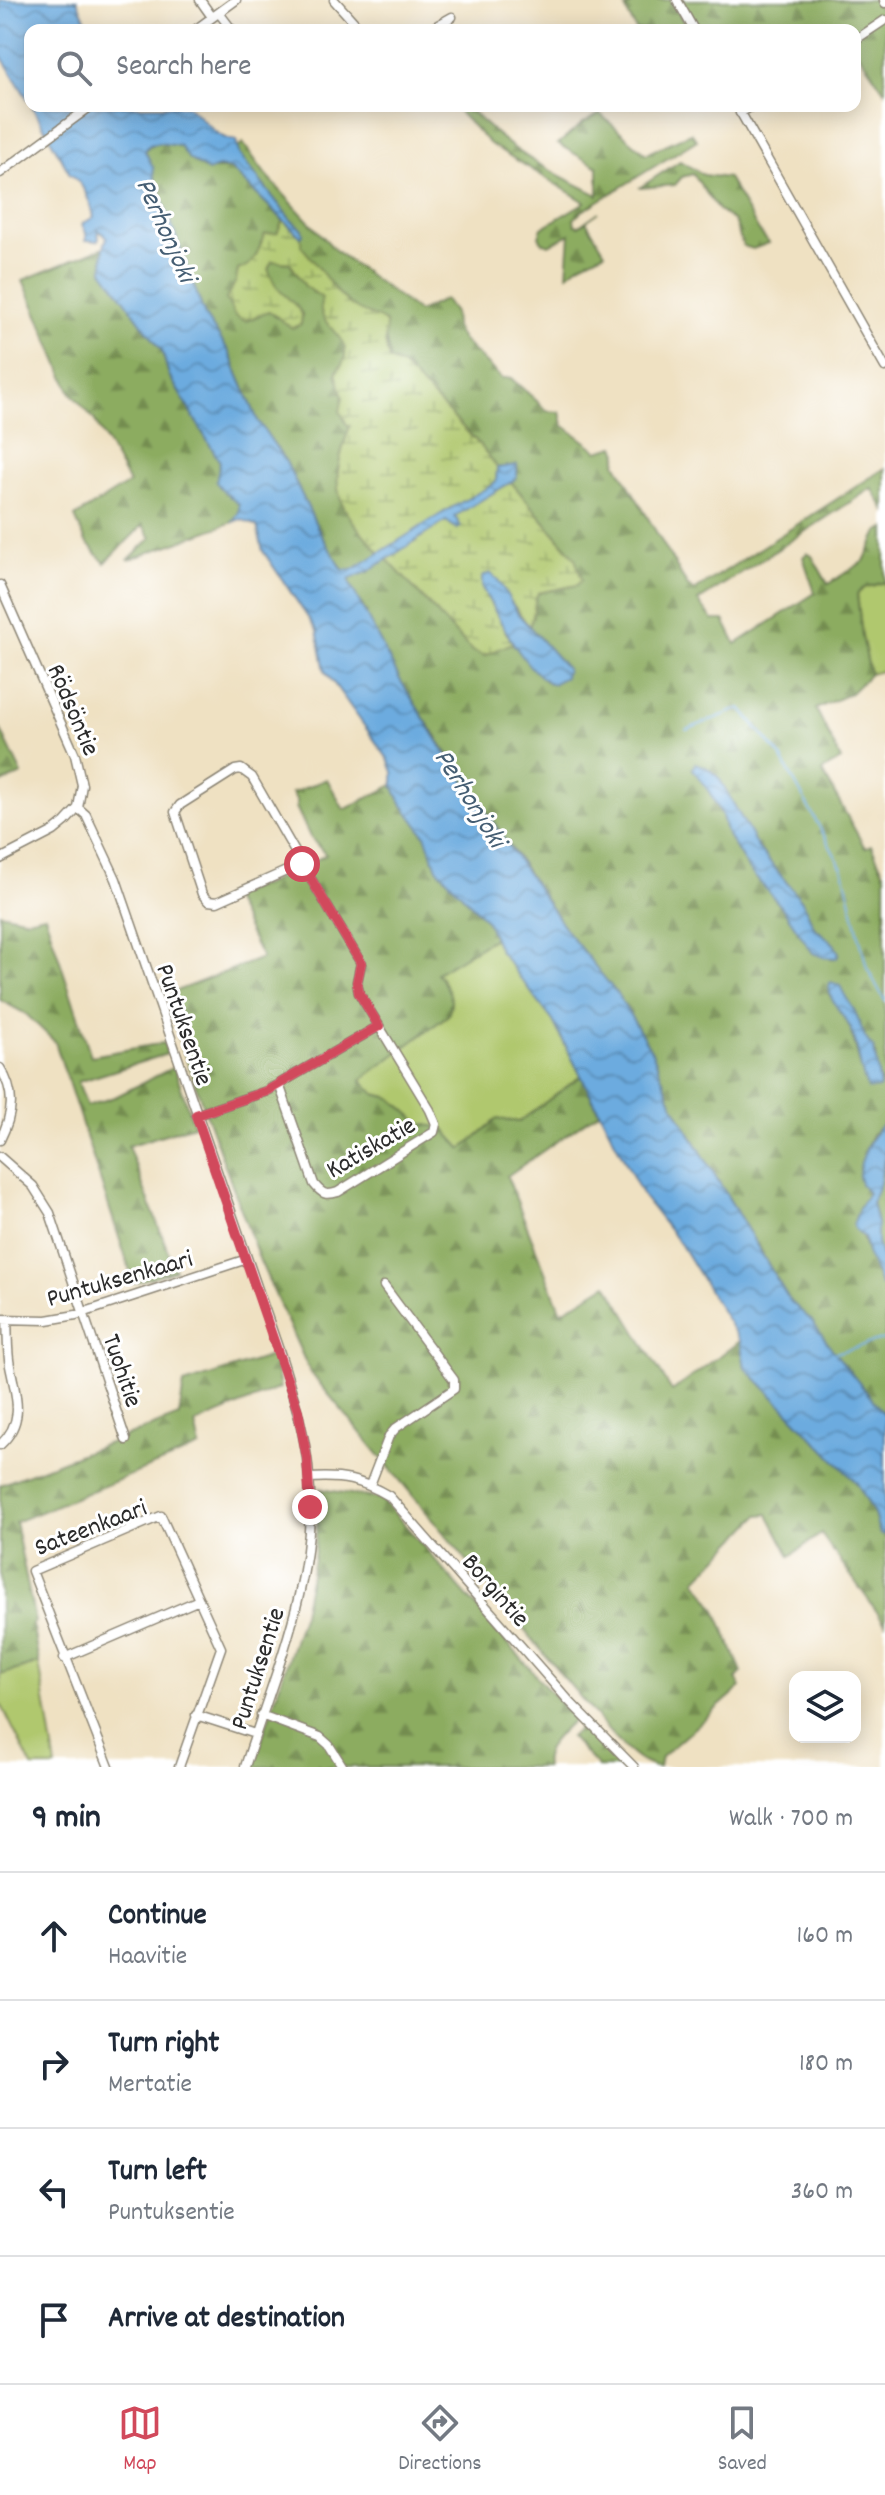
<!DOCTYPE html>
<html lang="en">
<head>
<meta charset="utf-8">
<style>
  body { margin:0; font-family:Dekko,sans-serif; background:#f2f2f3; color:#1f2937 }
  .controls { position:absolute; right:24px; bottom:24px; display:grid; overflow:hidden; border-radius:16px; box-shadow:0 4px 20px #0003 }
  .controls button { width:72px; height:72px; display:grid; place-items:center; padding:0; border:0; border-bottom:2px solid #e0e1e3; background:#fff; color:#1f2937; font:40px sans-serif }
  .stop { position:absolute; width:24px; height:24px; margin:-18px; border:6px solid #d1495b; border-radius:50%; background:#fff }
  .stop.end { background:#d1495b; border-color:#fff; box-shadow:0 2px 8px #0008 }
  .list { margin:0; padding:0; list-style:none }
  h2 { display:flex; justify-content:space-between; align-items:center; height:104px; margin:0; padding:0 32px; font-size:34px }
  h2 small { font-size:26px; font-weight:400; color:#747a83 }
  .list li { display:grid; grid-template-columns:52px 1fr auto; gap:24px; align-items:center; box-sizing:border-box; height:128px; padding:0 32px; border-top:2px solid #e0e1e3 }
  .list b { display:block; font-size:30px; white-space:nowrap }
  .list p { margin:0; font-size:26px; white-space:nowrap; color:#747a83 }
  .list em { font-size:26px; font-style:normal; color:#747a83 }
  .icon { flex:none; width:44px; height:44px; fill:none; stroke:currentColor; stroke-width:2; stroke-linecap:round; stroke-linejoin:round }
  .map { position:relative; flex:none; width:885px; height:1767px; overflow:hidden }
  .search { position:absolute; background:#fff; box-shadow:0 4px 20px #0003; left:24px; right:24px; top:24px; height:88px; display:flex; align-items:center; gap:20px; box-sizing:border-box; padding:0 28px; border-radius:16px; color:#747a83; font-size:30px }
  .sheet { height:616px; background:#fff }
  nav { display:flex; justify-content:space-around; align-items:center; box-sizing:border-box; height:112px; border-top:2px solid #e0e1e3; background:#fff; font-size:22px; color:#747a83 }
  nav a { display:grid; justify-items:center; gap:4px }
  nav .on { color:#d1495b }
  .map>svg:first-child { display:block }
  .green { fill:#b0c86e; stroke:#6e7a4c; stroke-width:2 }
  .forest { fill:url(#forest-firs); stroke:#5c6c46; stroke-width:2; fill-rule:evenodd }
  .wetland { fill:url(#wetland-marsh); stroke:#6e7a4c; stroke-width:2 }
  .water { fill:url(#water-waves); stroke:#4c6b85; stroke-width:2 }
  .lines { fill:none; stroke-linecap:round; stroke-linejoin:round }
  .stream { stroke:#6cabdf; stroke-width:2 }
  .minor-casing { stroke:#8d8676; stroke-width:11 }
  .minor { stroke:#fff; stroke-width:8 }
  .route { stroke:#d1495b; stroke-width:10 }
  .labels { text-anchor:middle; stroke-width:6; stroke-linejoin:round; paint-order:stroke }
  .street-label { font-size:26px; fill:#2b2b2b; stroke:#fff }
  .water-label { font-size:28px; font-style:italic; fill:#455e73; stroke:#fff }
</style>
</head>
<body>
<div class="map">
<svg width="885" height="1767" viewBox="0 0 885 1767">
  <defs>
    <pattern id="forest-firs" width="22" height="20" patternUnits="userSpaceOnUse" patternTransform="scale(2)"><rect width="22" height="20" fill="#8cac61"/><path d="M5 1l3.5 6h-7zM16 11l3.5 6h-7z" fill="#738c50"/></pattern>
    <pattern id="wetland-marsh" width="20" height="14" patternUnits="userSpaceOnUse" patternTransform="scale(2)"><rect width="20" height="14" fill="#b0c86e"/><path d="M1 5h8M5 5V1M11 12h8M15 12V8" fill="none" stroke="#8fa35b"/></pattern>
    <pattern id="water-waves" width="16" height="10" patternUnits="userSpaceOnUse" patternTransform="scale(2)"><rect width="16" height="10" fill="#6cabdf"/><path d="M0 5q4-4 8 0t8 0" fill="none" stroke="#598bb5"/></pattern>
  </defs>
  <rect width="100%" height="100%" fill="#fff"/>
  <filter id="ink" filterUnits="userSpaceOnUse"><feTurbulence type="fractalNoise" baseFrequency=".0125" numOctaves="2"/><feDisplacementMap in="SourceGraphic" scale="16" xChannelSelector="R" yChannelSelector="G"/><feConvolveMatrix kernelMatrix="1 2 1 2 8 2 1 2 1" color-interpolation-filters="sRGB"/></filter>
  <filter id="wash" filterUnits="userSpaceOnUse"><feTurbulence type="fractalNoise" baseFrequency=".006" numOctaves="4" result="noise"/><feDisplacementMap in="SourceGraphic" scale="32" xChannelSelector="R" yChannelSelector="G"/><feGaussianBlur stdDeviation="1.8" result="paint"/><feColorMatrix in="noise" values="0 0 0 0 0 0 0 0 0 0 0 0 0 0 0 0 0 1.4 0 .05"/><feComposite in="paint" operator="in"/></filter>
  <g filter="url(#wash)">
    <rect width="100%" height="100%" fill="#efe1c2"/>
    <path class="green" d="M 885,582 L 885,670 L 870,674 L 862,636 L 857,594 L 864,588 Z
      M 494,938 L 499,950 L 553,1021 L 581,1076 L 519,1122 L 497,1119 L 462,1149 L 443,1129 L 421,1124 L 391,1098 L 375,1094 L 360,1079 L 448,1015 L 436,973 Z
      M 39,1663 L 56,1767 L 32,1767 L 0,1702 L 0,1675 Z"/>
    <path class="forest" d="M 640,0 L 671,0 L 688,30 L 636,30 L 625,8 Z
      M 682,0 L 875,0 L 885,19 L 885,92 L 855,48 L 855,30 L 700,30 Z
      M 453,106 L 467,106 C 508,151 545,169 598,195 L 598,167 L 558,144 L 583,123 L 600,114 L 646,154 L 691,133 L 697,140 L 581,212 L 574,219 L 575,225 L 579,226 L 599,212 L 586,221 L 605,252 L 579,265 L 567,275 L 570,234 L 549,245 L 542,242 L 539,236 L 542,228 L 585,202 L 490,144 Z
      M 160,143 L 180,146 L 189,159 L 204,169 L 231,169 L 283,220 L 277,234 L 261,242 C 259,257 252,266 238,270 L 236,281 L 226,299 L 246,321 L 269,311 L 276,317 L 301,324 L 302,314 C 296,305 288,302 281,294 C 274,287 271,277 268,268 L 272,261 L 290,263 L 305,286 L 323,298 C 313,325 349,333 345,356 C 345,362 339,368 336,373 L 343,397 L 341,411 L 346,424 L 350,425 C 327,492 335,503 380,553 L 352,570 L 343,570 L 321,535 L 286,462 L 258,421 L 228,350 L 205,316 L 154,177 C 153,166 147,161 145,151 L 149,146 Z
      M 243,143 L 266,175 L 336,251 L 419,312 L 445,299 L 454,313 L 455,327 L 462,340 L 501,378 L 511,378 C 523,390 536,398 546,411 L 560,412 L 563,425 L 598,451 L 615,446 L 618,453 L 616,463 L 687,585 L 694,591 L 885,468 L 885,510 L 872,488 L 698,601 L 713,620 L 724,620 L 736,644 L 815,593 L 803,557 L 807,553 L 812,556 L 828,584 L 864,561 L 878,532 L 885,528 L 885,582 L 864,588 L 857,594 L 862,636 L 870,674 L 851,693 L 816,709 L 841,760 L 822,771 L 865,848 L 871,845 L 885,875 L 885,1123 L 872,1134 L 859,1170 L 868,1193 C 864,1201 857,1208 857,1217 C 858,1228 875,1275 881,1286 L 885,1286 L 885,1415 C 847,1383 827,1334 790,1301 L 673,1105 L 652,1052 L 618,995 L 566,930 L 424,718 L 399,678 L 349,582 L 349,579 L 369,571 L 386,558 L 472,651 L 485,655 L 512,643 L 544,680 L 552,684 L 567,669 L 529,626 C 536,615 532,605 538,593 L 577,585 L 567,548 L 511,482 L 517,476 L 517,465 L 497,468 L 480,445 L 403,366 L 390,360 L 385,336 L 338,293 L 300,246 L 302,229 L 291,220 L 239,154 L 237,149 ZM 693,769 L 719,778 L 758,848 L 802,901 L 814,927 L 834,944 L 833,959 L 813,953 L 781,906 L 749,870 L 726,832 L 722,815 L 710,793 ZM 840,985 L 844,996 L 854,1010 L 866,1041 L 876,1054 L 876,1069 L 881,1083 L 861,1068 L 850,1027 L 829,994 Z
      M 680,161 L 704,175 L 728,178 L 759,231 L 769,243 L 753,249 L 743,246 L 734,221 L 719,211 L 693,174 L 682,177 L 675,185 L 639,188 Z
      M 104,247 L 103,270 L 162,351 L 169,375 L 220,462 L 229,494 L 239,504 L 239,512 L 233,522 L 128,560 L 151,538 L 143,525 L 105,563 L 86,542 L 75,517 L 129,483 L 94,419 L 71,393 L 23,280 Z
      M 0,728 L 22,774 L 0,784 Z
      M 327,779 L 344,810 L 393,785 L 400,801 L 425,835 L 437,868 L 487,921 L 494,938 L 437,973 C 447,987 456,997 448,1015 L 361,1080 L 375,1094 L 391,1098 L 421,1124 L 443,1128 L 462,1149 L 497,1119 L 519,1122 L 581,1076 L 599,1112 L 507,1176 L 561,1312 L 607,1284 L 672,1391 L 740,1341 L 745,1367 L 857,1483 L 873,1511 L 880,1533 L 885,1535 L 885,1623 L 821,1534 L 790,1556 L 768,1514 L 759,1515 L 696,1580 L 715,1608 L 742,1672 L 736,1679 L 741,1687 L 661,1757 L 659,1767 C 634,1767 606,1727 591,1710 L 310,1372 L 260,1261 L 179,1040 L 168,994 L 262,958 L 232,897 L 255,887 L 265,885 L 326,855 L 310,837 L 296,807 L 297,802 L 292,793 Z
      M 0,913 L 27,919 L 45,915 L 91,1056 L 164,1043 L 167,1054 L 78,1082 L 87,1106 L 117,1096 L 174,1067 L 194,1125 L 128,1146 L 175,1270 L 134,1283 L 55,1042 L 26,1014 L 0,1000 Z
      M 885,1153 L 885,1268 L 877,1243 L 877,1224 L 872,1202 L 880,1183 Z
      M 274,1355 L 280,1388 L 195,1424 L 200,1447 L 15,1522 L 35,1622 L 32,1623 L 39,1663 L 0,1675 L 0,1485 L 179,1416 L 184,1384 Z
      M 320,1489 L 382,1499 L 574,1719 C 562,1732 541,1747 545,1767 L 253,1767 L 303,1613 L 314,1559 Z
      M 581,1727 L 620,1767 L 598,1767 L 570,1737 Z"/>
    <path class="wetland" d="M 283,220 L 301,237 L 301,246 C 319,265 334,295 357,309 C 367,315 377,315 386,323 L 385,342 L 389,360 L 403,366 L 480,445 L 497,468 L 496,481 L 492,485 L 444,512 L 380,553 C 335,503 327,492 350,426 L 347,425 L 340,411 L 343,397 L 336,373 C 339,368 345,362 345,356 C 349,333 313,325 322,298 L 305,286 L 290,263 L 272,261 L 268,269 C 278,297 288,293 302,314 L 301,324 L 292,328 L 269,311 L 245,321 L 235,316 L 226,299 L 236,281 L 238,270 C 257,264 257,251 265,234 L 277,233 Z
      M 511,482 L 575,558 L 582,580 L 577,585 L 538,593 C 532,605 536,615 529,626 L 490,573 L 482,588 L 512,643 L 484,656 L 472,651 L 386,558 Z"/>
    <path class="water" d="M 0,0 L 77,0 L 85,19 L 99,30 L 30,30 L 30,103 L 0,54 Z
      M 32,106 L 187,106 C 203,116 216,141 236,140 L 239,154 L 291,220 L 302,229 L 303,235 L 301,237 L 231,169 L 218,167 L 208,171 L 189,159 L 180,146 L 160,143 L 149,145 L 145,151 L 153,167 L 154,177 L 205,316 L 228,350 L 258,421 L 286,462 L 321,535 L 343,570 L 352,570 L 444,512 L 492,485 L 496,481 L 497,468 L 517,465 L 517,477 L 511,482 L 455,516 L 461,527 L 457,529 L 446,521 L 369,571 L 350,579 L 349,582 L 399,678 L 447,756 L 566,930 L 618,995 L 652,1052 L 673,1105 L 790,1301 L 811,1320 L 835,1353 L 885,1415 L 885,1535 L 880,1534 L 873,1511 L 857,1483 L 745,1367 L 740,1341 L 681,1245 L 644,1198 L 553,1021 L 499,950 L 487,921 L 437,868 L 425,835 L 400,801 L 393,785 L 393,772 L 388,759 L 325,671 L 317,631 L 263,551 L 257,526 L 241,519 L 233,522 L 239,512 L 239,504 C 233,500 220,488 216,482 L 220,462 L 169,375 L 162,351 L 103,270 L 104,247 L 107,237 L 98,230 L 99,239 L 97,241 L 86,240 L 86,233 L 82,224 L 94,217 C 91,203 83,182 70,174 Z
      M 490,573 L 498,580 L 518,614 L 567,669 L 565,677 L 552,684 C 523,671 498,615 482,588 L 482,577 Z
      M 695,763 L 706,767 L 719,778 L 758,848 L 802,901 L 814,927 L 834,944 L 839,953 L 837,958 L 823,957 L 813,953 L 781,906 L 749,870 L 726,832 L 722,815 L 710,793 L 693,769 Z
      M 830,982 L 840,985 C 844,996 851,1004 856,1014 C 862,1026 863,1040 874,1048 L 880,1088 L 868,1089 C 858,1070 860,1047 850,1027 C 843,1013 825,998 830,982 Z
      M 885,1123 L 885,1153 L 880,1183 L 872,1202 L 877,1224 L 877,1243 L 885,1268 L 885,1286 L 881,1286 L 867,1253 L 864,1237 L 854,1229 L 853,1225 L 859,1208 L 868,1193 C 863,1188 859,1182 859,1175 C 859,1161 873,1130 885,1123 Z"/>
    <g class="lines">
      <path class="stream" d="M 686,730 L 741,708 L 781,757 L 843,870 L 867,968 L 885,1001
        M 835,1353 L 885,1339"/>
    </g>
  </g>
  <g filter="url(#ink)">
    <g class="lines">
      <g class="minor-casing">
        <path id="minor" d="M 200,0 L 212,17
          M 334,0 L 361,30
          M 677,0 L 694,30
          M 884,0 L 885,3
          M 219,13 L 232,30
          M 195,30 L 236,0
          M 429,30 L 452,17
          M 855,40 L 885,20
          M 737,106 L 885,367
          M 740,113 L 752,106
          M 0,173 L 91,106
          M 0,585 L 75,755 L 82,785 L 78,808 L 65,822 L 54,831 L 0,859
          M 241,769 L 252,777 L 302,864 L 217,902 L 208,901 L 202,894 L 175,812 L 180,805 L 235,770 Z
          M 78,808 L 86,815 L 116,879 L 281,1356 C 293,1395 306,1435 309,1476 C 318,1579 275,1671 245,1767
          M 0,1068 C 16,1093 13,1114 0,1140
          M 279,1084 L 314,1184 C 322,1194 326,1196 338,1192 L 434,1132 L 436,1124 L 430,1110 L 359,993 L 357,982 L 361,963 L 302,864
          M 196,1115 L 267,1091 L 379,1026
          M 0,1157 L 33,1186 L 50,1213 L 126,1440
          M 0,1319 L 47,1320 L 76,1315 L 247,1259
          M 0,1445 C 26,1421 16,1396 10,1366 C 7,1351 8,1335 7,1320
          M 310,1478 C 342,1476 360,1479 389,1496 L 569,1701 L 634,1767
          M 370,1485 L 389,1436 L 396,1428 L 454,1389 L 454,1380 L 384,1286
          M 64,1658 L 199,1600
          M 196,1715 L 255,1734
          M 261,1715 L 320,1737 L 329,1745 L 343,1767
          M 109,1767 L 32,1571 L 161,1516 L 221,1648 L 179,1767"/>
      </g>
      <use href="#minor" class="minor"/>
    </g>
  </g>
  <g class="lines" filter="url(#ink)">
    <path class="route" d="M 302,864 L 361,963 L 357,982 L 359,993 L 379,1026 L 267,1091 L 196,1115 L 298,1411 L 307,1458 L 310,1507"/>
  </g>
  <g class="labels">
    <g class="street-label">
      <text transform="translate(75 709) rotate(67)" y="9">Rödsöntie</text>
      <text transform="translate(186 1024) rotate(71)" y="9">Puntuksentie</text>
      <text transform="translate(370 1146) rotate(-30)" y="9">Katiskatie</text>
      <text transform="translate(119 1277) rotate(-16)" y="9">Puntuksenkaari</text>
      <text transform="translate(124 1370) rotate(71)" y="9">Tuohitie</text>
      <text transform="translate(90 1526) rotate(-21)" y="9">Sateenkaari</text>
      <text transform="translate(497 1589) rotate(49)" y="9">Borgintie</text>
      <text transform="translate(256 1668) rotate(-72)" y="9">Puntuksentie</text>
    </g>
    <g class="water-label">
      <text transform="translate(168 229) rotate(66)" y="10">Perhonjoki</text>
      <text transform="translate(472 797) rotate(58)" y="10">Perhonjoki</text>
    </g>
  </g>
</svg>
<div class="controls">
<button><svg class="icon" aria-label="layers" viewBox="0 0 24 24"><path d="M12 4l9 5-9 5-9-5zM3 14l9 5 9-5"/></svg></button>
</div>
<div class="stop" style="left:302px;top:864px"></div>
<div class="stop end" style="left:310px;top:1507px"></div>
<div class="search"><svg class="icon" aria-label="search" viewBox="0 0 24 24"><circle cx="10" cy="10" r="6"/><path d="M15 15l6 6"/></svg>Search here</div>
</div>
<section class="sheet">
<h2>9 min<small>Walk · 700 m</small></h2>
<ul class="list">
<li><svg class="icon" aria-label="ahead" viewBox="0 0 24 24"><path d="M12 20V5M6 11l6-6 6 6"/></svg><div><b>Continue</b><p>Haavitie</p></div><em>160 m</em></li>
<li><svg class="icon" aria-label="right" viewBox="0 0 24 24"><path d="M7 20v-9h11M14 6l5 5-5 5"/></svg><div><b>Turn right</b><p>Mertatie</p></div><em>180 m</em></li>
<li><svg class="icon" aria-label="left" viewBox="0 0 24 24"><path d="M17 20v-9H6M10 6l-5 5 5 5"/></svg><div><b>Turn left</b><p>Puntuksentie</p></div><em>360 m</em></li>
<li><svg class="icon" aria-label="arrive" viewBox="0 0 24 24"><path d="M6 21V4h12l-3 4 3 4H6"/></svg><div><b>Arrive at destination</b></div></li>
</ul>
</section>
<nav>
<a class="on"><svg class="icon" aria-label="map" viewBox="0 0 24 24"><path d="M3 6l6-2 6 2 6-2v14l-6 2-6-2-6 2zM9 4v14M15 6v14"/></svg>Map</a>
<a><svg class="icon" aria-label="directions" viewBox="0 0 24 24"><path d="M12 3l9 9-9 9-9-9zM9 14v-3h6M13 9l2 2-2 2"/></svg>Directions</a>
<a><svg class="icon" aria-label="saved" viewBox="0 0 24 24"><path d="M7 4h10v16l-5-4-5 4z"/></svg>Saved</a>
</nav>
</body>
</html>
